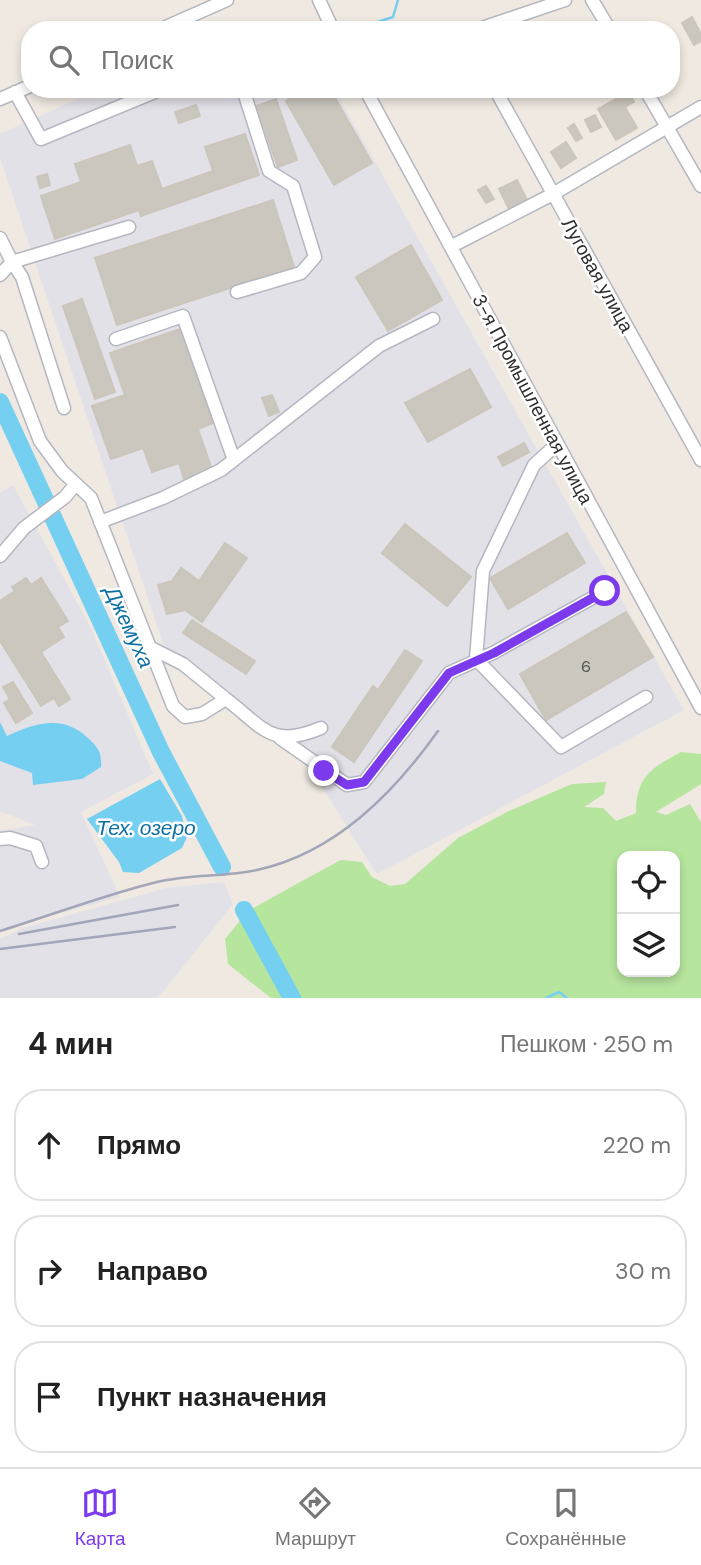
<!DOCTYPE html>
<html lang="ru">
<head>
<meta charset="utf-8">
<style>
  body { margin:0; font-family:"DM Sans",sans-serif; background:#f6f6f6; color:#222 }
  .controls { position:absolute; right:21px; bottom:21px; display:grid; overflow:hidden; border-radius:14px; box-shadow:0 4px 10px #0003 }
  .controls button { width:63px; height:63px; display:grid; place-items:center; padding:0; border:0; border-bottom:2px solid #e0e0e0; background:#fff; color:#222; font:35px sans-serif }
  .stop { position:absolute; width:21px; height:21px; margin:-16px; border:5px solid #7c3aed; border-radius:50%; background:#fff }
  .stop.end { background:#7c3aed; border-color:#fff; box-shadow:0 2px 7px #0008 }
  .list { margin:0; padding:0; list-style:none }
  h2 { display:flex; justify-content:space-between; align-items:center; height:91px; margin:0; padding:0 28px; font-size:30px }
  h2 small { font-size:23px; font-weight:400; color:#767676 }
  .list li { display:grid; grid-template-columns:46px 1fr auto; gap:21px; align-items:center; box-sizing:border-box; height:112px; margin:0 14px 14px; padding:0 14px; border:2px solid #e0e0e0; border-radius:28px }
  .list b { display:block; font-size:26px; white-space:nowrap }
  .list em { font-size:23px; font-style:normal; color:#767676 }
  .icon { flex:none; width:38px; height:38px; fill:none; stroke:currentColor; stroke-width:2; stroke-linecap:round; stroke-linejoin:round }
  .map { position:relative; flex:none; width:701px; height:998px; overflow:hidden }
  .search { position:absolute; background:#fff; box-shadow:0 4px 10px #0003; left:21px; right:21px; top:21px; height:77px; display:flex; align-items:center; gap:18px; box-sizing:border-box; padding:0 24px; border-radius:28px; color:#767676; font-size:26px }
  .sheet { height:469px; background:#fff }
  nav { display:flex; justify-content:space-around; align-items:center; box-sizing:border-box; height:98px; border-top:2px solid #e0e0e0; background:#fff; font-size:19px; color:#767676 }
  nav a { display:grid; justify-items:center; gap:4px }
  nav .on { color:#7c3aed }
  .map>svg:first-child { display:block }
  .industrial { fill:#e3e1e8 }
  .green { fill:#b6e59e; fill-rule:evenodd }
  .water { fill:#75cff0 }
  .lines { fill:none; stroke-linecap:round; stroke-linejoin:round }
  .stream { stroke:#75cff0; stroke-width:2.5 }
  .river { stroke:#75cff0; stroke-width:18 }
  .building { fill:#cbc7bf; stroke:#cbc5ba; stroke-width:2 }
  .minor-casing { stroke:#b4b7c1; stroke-width:15 }
  .minor { stroke:#fff; stroke-width:12 }
  .rail { stroke:#a3a6b8; stroke-width:2.5 }
  .route { stroke:#7c3aed; stroke-width:9 }
  .labels { text-anchor:middle; stroke-width:5; stroke-linejoin:round; paint-order:stroke }
  .number-label { font-size:16px; fill:#555452 }
  .street-label { font-size:19px; fill:#2e2e2e; stroke:#fff }
  .water-label { font-size:21px; font-style:italic; fill:#0d6fa3; stroke:#fff }
</style>
</head>
<body>
<div class="map">
<svg width="701" height="998" viewBox="0 0 701 998">
  <rect width="100%" height="100%" fill="#efe9e1"/>
  <path class="industrial" d="M 99,89 L 276,89 L 280,98 L 299,89 L 334,89 L 684,710 L 377,874 L 309,767 L 281,735 L 164,646 L 0,158 L 0,134 Z
    M 13,485 L 91,628 L 153,774 L 81,812 L 120,897 L 0,929 L 0,831 L 35,825 L 0,811 L 0,493 Z
    M 224,882 L 233,904 L 158,998 L 0,998 L 0,939 L 23,928 L 166,888 Z"/>
  <path class="green" d="M 681,752 L 701,754 L 701,784 L 656,812 L 666,815 L 690,804 L 701,822 L 701,998 L 271,998 L 228,964 L 225,939 L 248,911 L 302,881 L 341,860 L 362,862 L 372,877 L 390,886 L 405,884 L 458,838 L 509,811 L 572,784 L 606,782 L 604,794 L 584,807 L 603,808 L 616,821 L 636,813 C 636,777 651,768 681,752 ZM 622,856 L 675,856 L 675,972 L 622,972 Z"/>
  <path class="water" d="M 0,722 L 7,736 C 35,723 63,714 88,738 C 98,747 102,753 101,767 L 82,779 L 33,785 L 32,773 L 0,761 Z
    M 160,779 L 182,816 L 187,837 L 182,848 L 139,873 L 123,872 L 119,862 L 87,819 Z"/>
  <g class="lines">
    <path class="stream" d="M 353,30 L 393,17 L 398,0
      M 546,998 L 559,992 L 567,998"/>
    <path class="river" d="M 0,402 L 161,752 L 222,867
      M 244,910 L 292,998"/>
  </g>
  <path class="building" d="M 692,17 L 701,34 L 701,41 L 694,45 L 682,23 Z
    M 307,89 L 330,89 L 372,163 L 334,185 L 286,101 Z
    M 628,92 L 634,102 L 625,107 L 637,128 L 616,140 L 598,109 Z
    M 276,99 L 297,160 L 278,167 L 256,106 Z
    M 196,105 L 200,116 L 179,123 L 175,112 Z
    M 595,115 L 601,127 L 591,132 L 585,120 Z
    M 574,124 L 582,138 L 576,141 L 568,128 Z
    M 245,134 L 259,175 L 141,216 L 139,210 L 55,239 L 41,196 L 81,182 L 75,164 L 130,145 L 137,166 L 152,161 L 162,189 L 213,171 L 205,147 Z
    M 566,142 L 576,158 L 561,168 L 551,152 Z
    M 47,174 L 50,185 L 40,188 L 37,177 Z
    M 517,180 L 527,200 L 509,209 L 499,189 Z
    M 486,186 L 494,199 L 486,203 L 478,190 Z
    M 273,200 L 294,267 L 117,325 L 95,258 Z
    M 411,245 L 442,300 L 388,331 L 356,277 Z
    M 82,299 L 115,392 L 95,399 L 63,306 Z
    M 180,329 L 213,423 L 198,429 L 212,470 L 184,479 L 179,463 L 152,472 L 143,448 L 111,459 L 92,406 L 125,395 L 110,353 Z
    M 470,369 L 491,407 L 428,442 L 405,403 Z
    M 272,395 L 279,412 L 269,416 L 262,398 Z
    M 524,443 L 529,452 L 503,466 L 498,457 Z
    M 405,524 L 471,577 L 447,606 L 382,553 Z
    M 567,533 L 585,563 L 508,609 L 490,578 Z
    M 225,543 L 247,558 L 202,622 L 185,610 L 167,614 L 158,585 L 172,581 L 181,568 L 199,581 Z
    M 26,578 L 31,585 L 41,578 L 68,621 L 58,627 L 64,637 L 41,652 L 70,699 L 59,706 L 54,698 L 41,706 L 0,641 L 0,601 L 15,591 L 12,587 Z
    M 626,612 L 653,657 L 546,720 L 520,674 Z
    M 192,620 L 255,661 L 246,674 L 183,633 Z
    M 405,650 L 422,661 L 354,762 L 332,747 L 373,686 L 378,690 Z
    M 13,682 L 32,713 L 16,723 L 4,703 L 10,699 L 3,687 Z"/>
  <g class="lines">
    <g class="minor-casing">
      <path id="minor" d="M 319,0 L 333,30
        M 592,0 L 610,30
        M 159,30 L 227,0
        M 476,30 L 565,0
        M 365,89 L 701,708
        M 495,89 L 701,460
        M 645,89 L 701,186
        M 15,92 L 41,139 L 162,89
        M 0,99 L 30,86
        M 0,238 L 12,262 L 0,275
        M 452,246 L 553,194 L 701,107
        M 237,292 L 301,273 L 315,257 L 293,186 L 269,171 L 243,89
        M 0,337 L 40,441 L 62,471 L 91,498 L 173,706 L 185,717 L 202,714 L 226,699 C 264,728 271,749 321,728
        M 116,339 L 183,316 L 234,460
        M 64,408 L 22,277 L 12,262 L 129,227
        M 556,445 L 534,465 L 483,571 L 476,659 L 561,747 L 646,697
        M 100,522 L 163,498 L 221,470 L 379,346 L 433,319
        M 0,556 L 24,528 L 65,497 L 76,484
        M 149,647 L 183,664 L 226,699
        M 280,738 L 347,785 L 364,782 L 449,673 L 493,653 L 605,591
        M 0,839 L 10,838 L 36,846 L 42,862"/>
    </g>
    <use href="#minor" class="minor"/>
    <path class="rail" d="M 0,931 C 52,915 104,895 157,882 C 190,874 225,877 257,870 C 335,853 393,794 438,731
      M 19,934 L 178,905
      M 0,949 L 175,927"/>
  </g>
  <g class="lines">
    <path class="route" d="M 324,771 L 347,785 L 364,782 L 449,673 L 494,653 L 605,591"/>
  </g>
  <g class="labels">
    <g class="number-label">
      <text x="586" y="672">6</text>
    </g>
    <g class="street-label">
      <text transform="translate(598 275) rotate(61)" y="7">Луговая улица</text>
      <text transform="translate(533 399) rotate(62)" y="7">3-я Промышленная улица</text>
    </g>
    <g class="water-label">
      <text transform="translate(129 627) rotate(65)" y="7">Джемуха</text>
      <text x="146" y="835">Тех. озеро</text>
    </g>
  </g>
</svg>
<div class="controls">
<button><svg class="icon" aria-label="locate" viewBox="0 0 24 24"><circle cx="12" cy="12" r="6"/><path d="M12 2v4M12 18v4M2 12h4M18 12h4"/></svg></button>
<button><svg class="icon" aria-label="layers" viewBox="0 0 24 24"><path d="M12 4l9 5-9 5-9-5zM3 14l9 5 9-5"/></svg></button>
</div>
<div class="stop" style="left:605px;top:591px"></div>
<div class="stop end" style="left:324px;top:771px"></div>
<div class="search"><svg class="icon" aria-label="search" viewBox="0 0 24 24"><circle cx="10" cy="10" r="6"/><path d="M15 15l6 6"/></svg>Поиск</div>
</div>
<section class="sheet">
<h2>4 мин<small>Пешком · 250 m</small></h2>
<ul class="list">
<li><svg class="icon" aria-label="ahead" viewBox="0 0 24 24"><path d="M12 20V5M6 11l6-6 6 6"/></svg><div><b>Прямо</b></div><em>220 m</em></li>
<li><svg class="icon" aria-label="right" viewBox="0 0 24 24"><path d="M7 20v-9h11M14 6l5 5-5 5"/></svg><div><b>Направо</b></div><em>30 m</em></li>
<li><svg class="icon" aria-label="arrive" viewBox="0 0 24 24"><path d="M6 21V4h12l-3 4 3 4H6"/></svg><div><b>Пункт назначения</b></div></li>
</ul>
</section>
<nav>
<a class="on"><svg class="icon" aria-label="map" viewBox="0 0 24 24"><path d="M3 6l6-2 6 2 6-2v14l-6 2-6-2-6 2zM9 4v14M15 6v14"/></svg>Карта</a>
<a><svg class="icon" aria-label="directions" viewBox="0 0 24 24"><path d="M12 3l9 9-9 9-9-9zM9 14v-3h6M13 9l2 2-2 2"/></svg>Маршрут</a>
<a><svg class="icon" aria-label="saved" viewBox="0 0 24 24"><path d="M7 4h10v16l-5-4-5 4z"/></svg>Сохранённые</a>
</nav>
</body>
</html>
